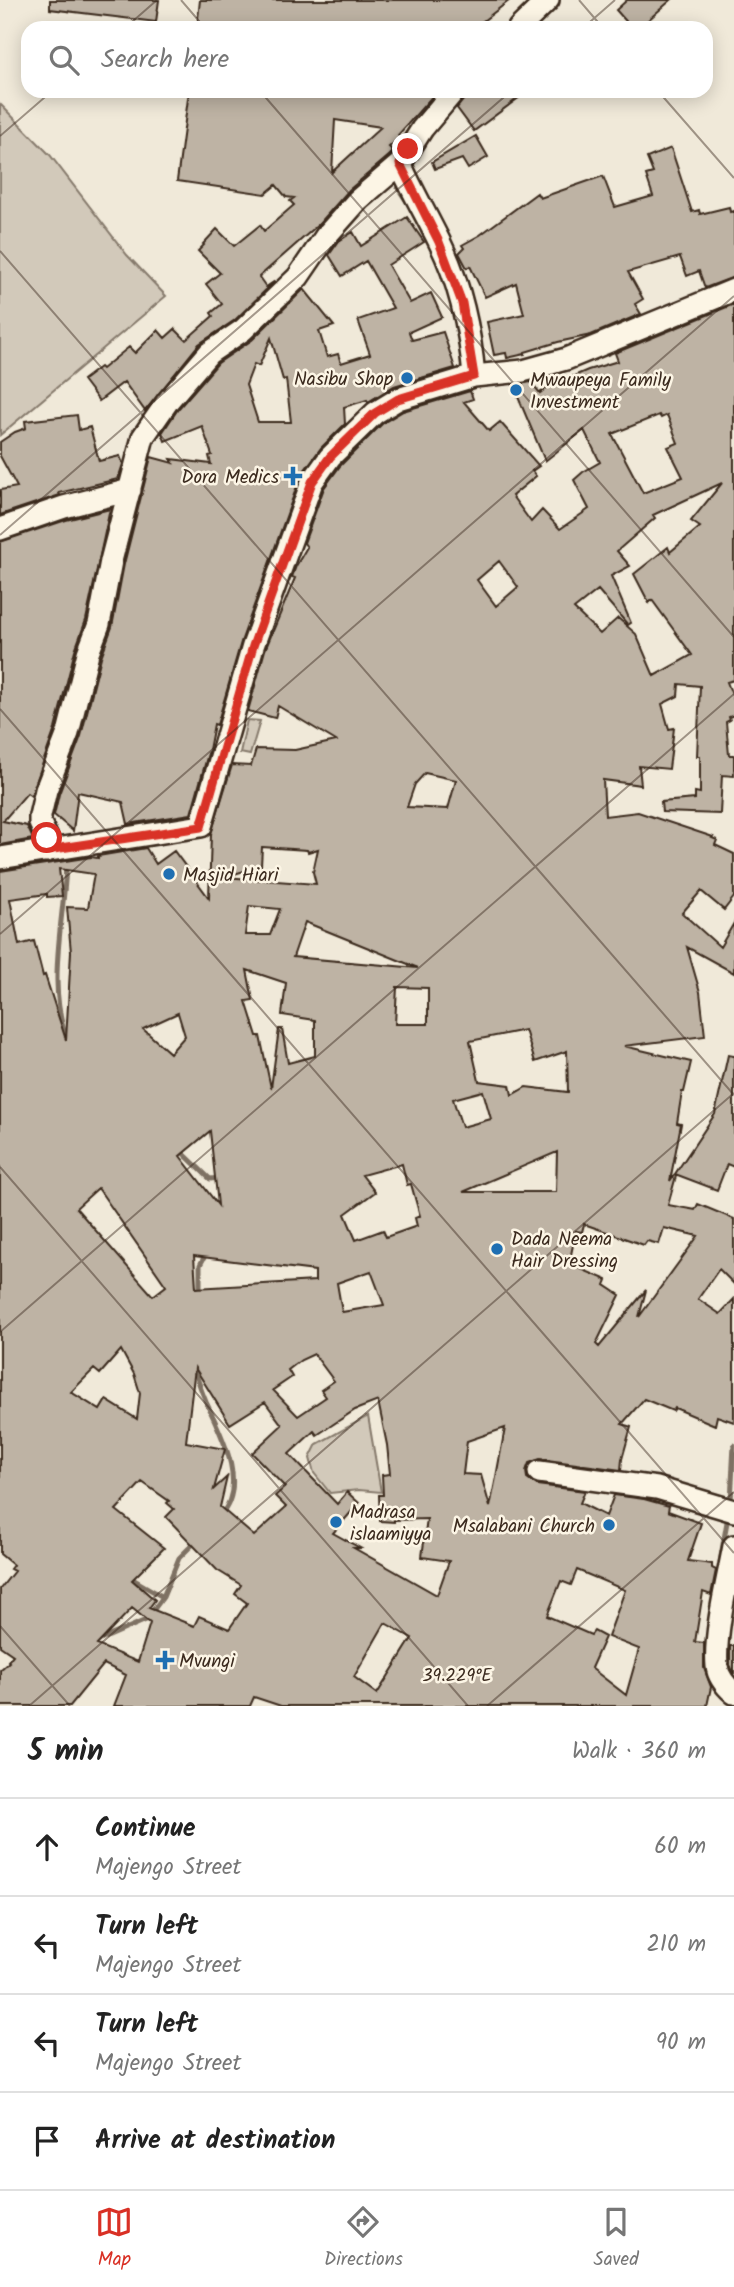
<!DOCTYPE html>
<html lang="en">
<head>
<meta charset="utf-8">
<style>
  body { margin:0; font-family:Kalam,sans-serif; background:#f6f6f6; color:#222 }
  .stop { position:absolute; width:21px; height:21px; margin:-16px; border:5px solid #d93025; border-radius:50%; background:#fff }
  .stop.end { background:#d93025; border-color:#fff; box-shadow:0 2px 7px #0008 }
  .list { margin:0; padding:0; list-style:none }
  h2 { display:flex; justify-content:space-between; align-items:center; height:91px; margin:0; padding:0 28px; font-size:30px }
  h2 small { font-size:23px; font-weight:400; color:#767676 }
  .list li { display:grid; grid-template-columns:46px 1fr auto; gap:21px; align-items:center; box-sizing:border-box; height:98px; padding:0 28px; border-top:2px solid #e0e0e0 }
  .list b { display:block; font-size:26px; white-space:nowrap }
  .list p { margin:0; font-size:23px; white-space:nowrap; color:#767676 }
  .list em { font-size:23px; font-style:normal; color:#767676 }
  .icon { flex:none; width:38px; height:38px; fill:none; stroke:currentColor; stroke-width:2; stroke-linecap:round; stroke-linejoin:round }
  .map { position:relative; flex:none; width:734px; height:1706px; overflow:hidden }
  .search { position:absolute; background:#fff; box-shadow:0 4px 18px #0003; left:21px; right:21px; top:21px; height:77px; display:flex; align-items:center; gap:18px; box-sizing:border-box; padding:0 24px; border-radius:21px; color:#767676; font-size:26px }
  .sheet { height:483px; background:#fff }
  nav { display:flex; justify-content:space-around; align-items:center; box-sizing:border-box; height:98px; border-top:2px solid #e0e0e0; background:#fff; font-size:19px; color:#767676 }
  nav a { display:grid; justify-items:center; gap:4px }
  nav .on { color:#d93025 }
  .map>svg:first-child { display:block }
  .green { fill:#d2c9ba; stroke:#867a6c; stroke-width:2 }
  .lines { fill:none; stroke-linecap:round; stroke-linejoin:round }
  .stream { stroke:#7e7163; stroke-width:5 }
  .building { fill:#beb3a4; stroke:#3b2a1e; stroke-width:2; fill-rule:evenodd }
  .minor-casing { stroke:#3b2a1e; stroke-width:26 }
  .minor { stroke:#fcf5e5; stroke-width:21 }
  .route { stroke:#d93025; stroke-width:9 }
  .ticks { fill:none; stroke:#3b2a1e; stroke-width:2; stroke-opacity:0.45 }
  .poi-dot { fill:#1f6fb2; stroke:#fcf5e5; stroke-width:2.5 }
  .labels { text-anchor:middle; stroke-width:5; stroke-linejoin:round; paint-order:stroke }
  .poi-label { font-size:19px; fill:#3b2a1e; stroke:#fcf5e5; text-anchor:start }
  .ticks-label { font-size:18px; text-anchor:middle; fill:#3b2a1e; stroke:#fcf5e5; stroke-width:5; stroke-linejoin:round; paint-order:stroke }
</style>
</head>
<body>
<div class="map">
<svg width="734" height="1706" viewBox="0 0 734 1706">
  <rect width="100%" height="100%" fill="#f0e9d9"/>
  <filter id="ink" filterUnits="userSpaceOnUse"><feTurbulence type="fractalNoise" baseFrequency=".0143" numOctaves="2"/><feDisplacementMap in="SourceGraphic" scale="14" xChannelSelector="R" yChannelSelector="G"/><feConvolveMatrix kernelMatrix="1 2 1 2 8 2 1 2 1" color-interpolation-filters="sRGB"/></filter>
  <g filter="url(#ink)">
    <path class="green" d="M 0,104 L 50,155 L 127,255 L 166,296 L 0,435 Z
      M 247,720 L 260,721 L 250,755 L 240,753 Z
      M 368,1416 L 381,1492 L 359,1490 L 330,1493 L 314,1473 L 310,1458 L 317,1444 Z"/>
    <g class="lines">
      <path class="stream" d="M 398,188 L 408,203
        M 66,864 C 64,924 45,987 69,1045
        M 180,1150 L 210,1179 L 221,1178
        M 200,1293 L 200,1265 L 207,1252
        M 193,1365 C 197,1378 201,1390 206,1402 C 221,1434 249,1485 220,1516
        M 731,1501 L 734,1445
        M 720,1562 L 728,1516
        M 129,1577 L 163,1597
        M 98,1641 L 146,1620 L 163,1597 L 179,1558 L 196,1541"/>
    </g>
    <path class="building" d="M 50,0 L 159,0 L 156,22 L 50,9 Z
      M 200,0 L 510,0 L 474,28 L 197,28 Z
      M 627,0 L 671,0 L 639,28 L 632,28 L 616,10 Z
      M 189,91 L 437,91 L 398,135 L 400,138 L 389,147 L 393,151 L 390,155 L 349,190 L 319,224 L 259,277 L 266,287 L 275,281 L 235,320 L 199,344 L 145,411 L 124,382 L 99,401 L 83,380 L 100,367 L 102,369 L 129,347 L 135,353 L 158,330 L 165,338 L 175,329 L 186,340 L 213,316 L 211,313 L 222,304 L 206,284 L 220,273 L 198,251 L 204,245 L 203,244 L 217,229 L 234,246 L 260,225 L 264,231 L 294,205 L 290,201 L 294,198 L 286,197 L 276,185 L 265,194 L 177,181 ZM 335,120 L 381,127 L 332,172 Z
      M 467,91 L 528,91 L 474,131 L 457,108 L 464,99 Z
      M 476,136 L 488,157 L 468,169 L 462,159 L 435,169 L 432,162 Z
      M 671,148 L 692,212 L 699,210 L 700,214 L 729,207 L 730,212 L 734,211 L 734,277 L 705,288 L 699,271 L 687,276 L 680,257 L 628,272 L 643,299 L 635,304 L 641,314 L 591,335 L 558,342 L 525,352 L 525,354 L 507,358 L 506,353 L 494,355 L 487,322 L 524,314 L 516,283 L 485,297 L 470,266 L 467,268 L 459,253 L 464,248 L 462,245 L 480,235 L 537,193 L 540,198 L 603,176 L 615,207 L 653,196 L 646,175 L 653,173 L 647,158 Z
      M 407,217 L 424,242 L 388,265 L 410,303 L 431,293 L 442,317 L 409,332 L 412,340 L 443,332 L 455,368 L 394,386 L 368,402 L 367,400 L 344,407 L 345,424 L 321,448 L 301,475 L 241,642 L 217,725 L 214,724 L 209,750 L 191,814 L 128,824 L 123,802 L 78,792 L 73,831 L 54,815 L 59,794 L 81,736 L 101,657 L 112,627 L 124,564 L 151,457 L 173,463 L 171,459 L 211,464 L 209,456 L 212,455 L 202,426 L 165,441 L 162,433 L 178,409 L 218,363 L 252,340 L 304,289 L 334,326 L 319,331 L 327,357 L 338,354 L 341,363 L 370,354 L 358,320 L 393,308 L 366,261 L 342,276 L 329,255 L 339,241 L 353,232 L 361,246 ZM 271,338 L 283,380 L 286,379 L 291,422 L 258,422 L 246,385 L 254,364 L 259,366 Z
      M 734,304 L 734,680 L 727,682 L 734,700 L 734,715 L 729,717 L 730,720 L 726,722 L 729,755 L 734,755 L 734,776 L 722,775 L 720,814 L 662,812 L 661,802 L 695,799 L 695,792 L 700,793 L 700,756 L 697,756 L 700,686 L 679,684 L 678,696 L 662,704 L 669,729 L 674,728 L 669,769 L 639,766 L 641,785 L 603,780 L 605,816 L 638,812 L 713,837 L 712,838 L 717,840 L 715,845 L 734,854 L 734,897 L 724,910 L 701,891 L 682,913 L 720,947 L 734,923 L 734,973 L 687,947 L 700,992 L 705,1036 L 624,1046 L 691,1062 L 684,1092 L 682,1092 L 677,1123 L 681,1124 L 670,1181 L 674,1175 L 676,1176 L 668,1205 L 695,1210 L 698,1204 L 734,1219 L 734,1284 L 719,1269 L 698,1299 L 720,1314 L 734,1299 L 734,1422 L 717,1416 L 715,1425 L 675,1408 L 673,1411 L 644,1399 L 622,1424 L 631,1427 L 622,1459 L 621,1470 L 540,1459 L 529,1463 L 526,1471 L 527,1478 L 537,1485 L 585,1491 L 580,1503 L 606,1516 L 614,1495 L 644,1499 L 669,1506 L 668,1511 L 701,1523 L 688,1561 L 712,1564 L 712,1568 L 716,1570 L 711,1595 L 703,1592 L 695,1642 L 704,1643 L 704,1668 L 711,1687 L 707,1706 L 281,1706 L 254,1697 L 250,1706 L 114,1706 L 126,1675 L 104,1664 L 70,1706 L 0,1706 L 0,1670 L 9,1662 L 8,1661 L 13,1655 L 0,1646 L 0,1589 L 14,1571 L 10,1569 L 13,1565 L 0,1554 L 0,871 L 91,857 L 98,858 L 98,856 L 146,848 L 156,864 L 174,851 L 209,898 L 211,834 L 232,765 L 251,766 L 256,749 L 295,750 L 336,741 L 278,706 L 275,718 L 248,711 L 265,650 L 295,578 L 292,577 L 296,566 L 307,547 L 304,543 L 324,488 L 340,466 L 383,423 L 403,411 L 470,391 L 473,399 L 464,402 L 489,431 L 500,422 L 539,466 L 532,471 L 536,476 L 512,496 L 531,522 L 542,510 L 560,529 L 589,509 L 574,480 L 583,472 L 600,462 L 584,430 L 545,461 L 513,385 L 531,382 L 540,393 L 548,387 L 588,370 L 618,361 L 615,353 ZM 659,415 L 661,418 L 667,415 L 678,443 L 668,447 L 683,477 L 643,493 L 612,434 ZM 722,483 L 691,521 L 700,527 L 670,552 L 668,547 L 634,574 L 649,603 L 652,600 L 692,655 L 654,676 L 636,634 L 618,618 L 600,634 L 574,609 L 598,590 L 628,625 L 631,623 L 611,576 L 630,566 L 617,551 L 655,518 L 653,515 ZM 499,561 L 518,587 L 496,606 L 477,580 ZM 425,773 L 456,780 L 448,809 L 407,807 L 415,784 ZM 262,847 L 307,850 L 308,852 L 318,849 L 313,872 L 316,884 L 224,877 L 261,866 ZM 59,869 L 94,874 L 88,908 L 67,907 L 71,952 L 66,1040 L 45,975 L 43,976 L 34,941 L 19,945 L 10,899 L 47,894 L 47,897 L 62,896 ZM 249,906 L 280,909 L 270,935 L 245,935 ZM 305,922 L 418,968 L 293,957 ZM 247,970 L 286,983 L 282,1015 L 315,1020 L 315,1056 L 288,1063 L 282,1029 L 279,1029 L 271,1088 L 260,1036 L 257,1036 L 246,1001 L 253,1000 ZM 397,987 L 428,988 L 428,1024 L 395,1024 ZM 178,1013 L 185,1036 L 170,1053 L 143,1029 ZM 525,1030 L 535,1062 L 567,1051 L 568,1092 L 526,1087 L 512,1095 L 510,1085 L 479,1081 L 470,1041 ZM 483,1091 L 491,1119 L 462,1127 L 453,1099 ZM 210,1131 L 218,1205 L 180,1156 ZM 557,1152 L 556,1192 L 463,1192 ZM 402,1164 L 407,1185 L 411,1184 L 420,1216 L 415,1218 L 417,1226 L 386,1237 L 383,1230 L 356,1240 L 345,1214 L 375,1192 L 362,1175 ZM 98,1188 L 166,1286 L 153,1296 L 76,1208 ZM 584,1224 L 644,1245 L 647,1241 L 659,1244 L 664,1228 L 698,1236 L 639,1317 L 646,1290 L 599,1347 L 596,1344 L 620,1295 L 605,1285 L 607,1280 L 569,1264 L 576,1231 L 582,1232 ZM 194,1256 L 315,1271 L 315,1281 L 196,1288 ZM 371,1271 L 384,1305 L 342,1312 L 337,1283 ZM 121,1350 L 134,1374 L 140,1393 L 137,1419 L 106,1400 L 100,1410 L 71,1392 L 94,1369 L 100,1374 ZM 314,1354 L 334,1381 L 321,1390 L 326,1397 L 298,1416 L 273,1390 L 292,1377 L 288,1370 L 301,1360 ZM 195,1368 L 230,1424 L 265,1402 L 282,1425 L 252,1453 L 285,1487 L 275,1496 L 286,1507 L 254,1536 L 220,1507 L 227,1477 L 214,1489 L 225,1449 L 186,1442 ZM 378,1401 L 387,1445 L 390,1474 L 382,1475 L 383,1495 L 379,1495 L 380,1521 L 394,1522 L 394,1520 L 427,1519 L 422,1557 L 449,1561 L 437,1595 L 354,1548 L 360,1548 L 333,1533 L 359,1503 L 347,1492 L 337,1504 L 289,1454 L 314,1431 L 317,1435 L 355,1410 ZM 505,1428 L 496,1477 L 490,1507 L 481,1475 L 463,1474 L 467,1441 ZM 142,1482 L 169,1501 L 167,1503 L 174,1509 L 166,1517 L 217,1570 L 241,1585 L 235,1594 L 247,1603 L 229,1629 L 199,1616 L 194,1626 L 149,1608 L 155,1600 L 132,1580 L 164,1548 L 116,1510 ZM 577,1570 L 625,1590 L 608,1637 L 639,1649 L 626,1695 L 591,1668 L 605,1637 L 594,1631 L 591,1635 L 547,1616 L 561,1581 L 571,1585 ZM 132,1608 L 150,1623 L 138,1662 L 97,1645 ZM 385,1623 L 412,1638 L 377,1694 L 354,1677 Z
      M 77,415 L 79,430 L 90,427 L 99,461 L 120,456 L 123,464 L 118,479 L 59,493 L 60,495 L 0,515 L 0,490 L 17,487 L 0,456 L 0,442 L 15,432 L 26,428 L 25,421 Z
      M 110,509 L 86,620 L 75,650 L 55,729 L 31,796 L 27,793 L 3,821 L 27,826 L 33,839 L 0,845 L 0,542 L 66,520 Z
      M 728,1055 L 734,1056 L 734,1167 L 727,1164 L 717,1190 L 675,1174 L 715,1114 Z
      M 730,1646 L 734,1646 L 734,1674 L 730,1665 Z"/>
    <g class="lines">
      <g class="minor-casing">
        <path id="minor" d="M 519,28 L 548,0
          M 474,376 L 523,371 L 566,359 L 734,290
          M 0,529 L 64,507 L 130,490
          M 47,851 L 47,838 L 40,823 L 40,816 L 46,790 L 68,733 L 88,653 L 99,624 L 111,561 L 143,437 L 168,401 L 209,353 L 243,330 L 298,277 L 326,236 L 358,200 L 400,164
          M 0,858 L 201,826 L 253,646 L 312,482 L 330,457 L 375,413 L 398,399 L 474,376 C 470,330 460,283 439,241 C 426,215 412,190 400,164 L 422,129 L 454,91
          M 539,1472 L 657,1488 L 734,1511
          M 734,1546 C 728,1578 714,1634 717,1666 C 718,1677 726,1686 734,1693"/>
      </g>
      <use href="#minor" class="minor"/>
    </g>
  </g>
  <g class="lines" filter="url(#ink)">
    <path class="route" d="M 47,838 L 47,850 L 201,827 L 253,646 L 312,482 L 330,457 L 375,413 L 398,399 L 474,376 L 462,303 L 439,242 L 400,164 L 408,149"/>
  </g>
  <path class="ticks" d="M 181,0 L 205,28M 579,0 L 603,28M 125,28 L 157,0M 583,28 L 615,0M 260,91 L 734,637M 658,91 L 734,178M 0,136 L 52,91M 0,251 L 734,1095M 0,535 L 511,91M 0,709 L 734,1553M 0,934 L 734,296M 0,1167 L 468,1706M 0,1332 L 734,694M 0,1626 L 70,1706M 29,1706 L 734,1093M 487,1706 L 734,1492"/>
  <g class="poi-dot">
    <circle cx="407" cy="378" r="7"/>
    <circle cx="516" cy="390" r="7"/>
    <path d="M289.5 465.5h7v7h7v7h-7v7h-7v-7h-7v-7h7z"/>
    <circle cx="169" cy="874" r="7"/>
    <circle cx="497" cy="1249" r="7"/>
    <circle cx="336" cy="1522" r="7"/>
    <circle cx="609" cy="1525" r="7"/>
    <path d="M161.5 1649.5h7v7h7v7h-7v7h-7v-7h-7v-7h7z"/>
  </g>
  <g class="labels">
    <g class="poi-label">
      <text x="393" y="385" text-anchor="end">Nasibu Shop</text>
      <text x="530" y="386">Mwaupeya Family<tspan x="530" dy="22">Investment</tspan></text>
      <text x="279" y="483" text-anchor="end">Dora Medics</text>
      <text x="183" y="881">Masjid Hiari</text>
      <text x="511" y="1245">Dada Neema<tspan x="511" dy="22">Hair Dressing</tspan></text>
      <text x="350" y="1518">Madrasa<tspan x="350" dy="22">islaamiyya</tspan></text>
      <text x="595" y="1532" text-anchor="end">Msalabani Church</text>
      <text x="179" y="1667">Mvungi</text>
    </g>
  </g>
  <g class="ticks-label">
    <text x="457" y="1681">39.229°E</text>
  </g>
</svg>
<div class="stop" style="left:47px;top:838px"></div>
<div class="stop end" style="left:408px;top:149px"></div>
<div class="search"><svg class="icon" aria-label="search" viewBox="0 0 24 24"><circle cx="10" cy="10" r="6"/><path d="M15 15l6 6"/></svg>Search here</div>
</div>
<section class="sheet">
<h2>5 min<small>Walk · 360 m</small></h2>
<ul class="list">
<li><svg class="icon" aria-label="ahead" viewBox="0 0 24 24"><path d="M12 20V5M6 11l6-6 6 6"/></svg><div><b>Continue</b><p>Majengo Street</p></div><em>60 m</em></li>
<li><svg class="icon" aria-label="left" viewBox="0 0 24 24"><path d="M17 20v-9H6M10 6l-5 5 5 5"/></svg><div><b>Turn left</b><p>Majengo Street</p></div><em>210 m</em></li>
<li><svg class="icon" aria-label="left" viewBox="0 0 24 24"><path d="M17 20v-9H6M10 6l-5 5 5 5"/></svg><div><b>Turn left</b><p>Majengo Street</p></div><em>90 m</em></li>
<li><svg class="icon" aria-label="arrive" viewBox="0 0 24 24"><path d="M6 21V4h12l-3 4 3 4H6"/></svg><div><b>Arrive at destination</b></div></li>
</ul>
</section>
<nav>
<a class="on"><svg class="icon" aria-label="map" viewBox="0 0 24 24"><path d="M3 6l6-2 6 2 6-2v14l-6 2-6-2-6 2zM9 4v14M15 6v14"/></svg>Map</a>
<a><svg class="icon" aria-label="directions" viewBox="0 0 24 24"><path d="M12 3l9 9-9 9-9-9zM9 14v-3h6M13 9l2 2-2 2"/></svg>Directions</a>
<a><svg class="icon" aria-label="saved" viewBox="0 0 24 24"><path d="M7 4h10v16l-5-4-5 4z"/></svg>Saved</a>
</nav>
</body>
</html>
